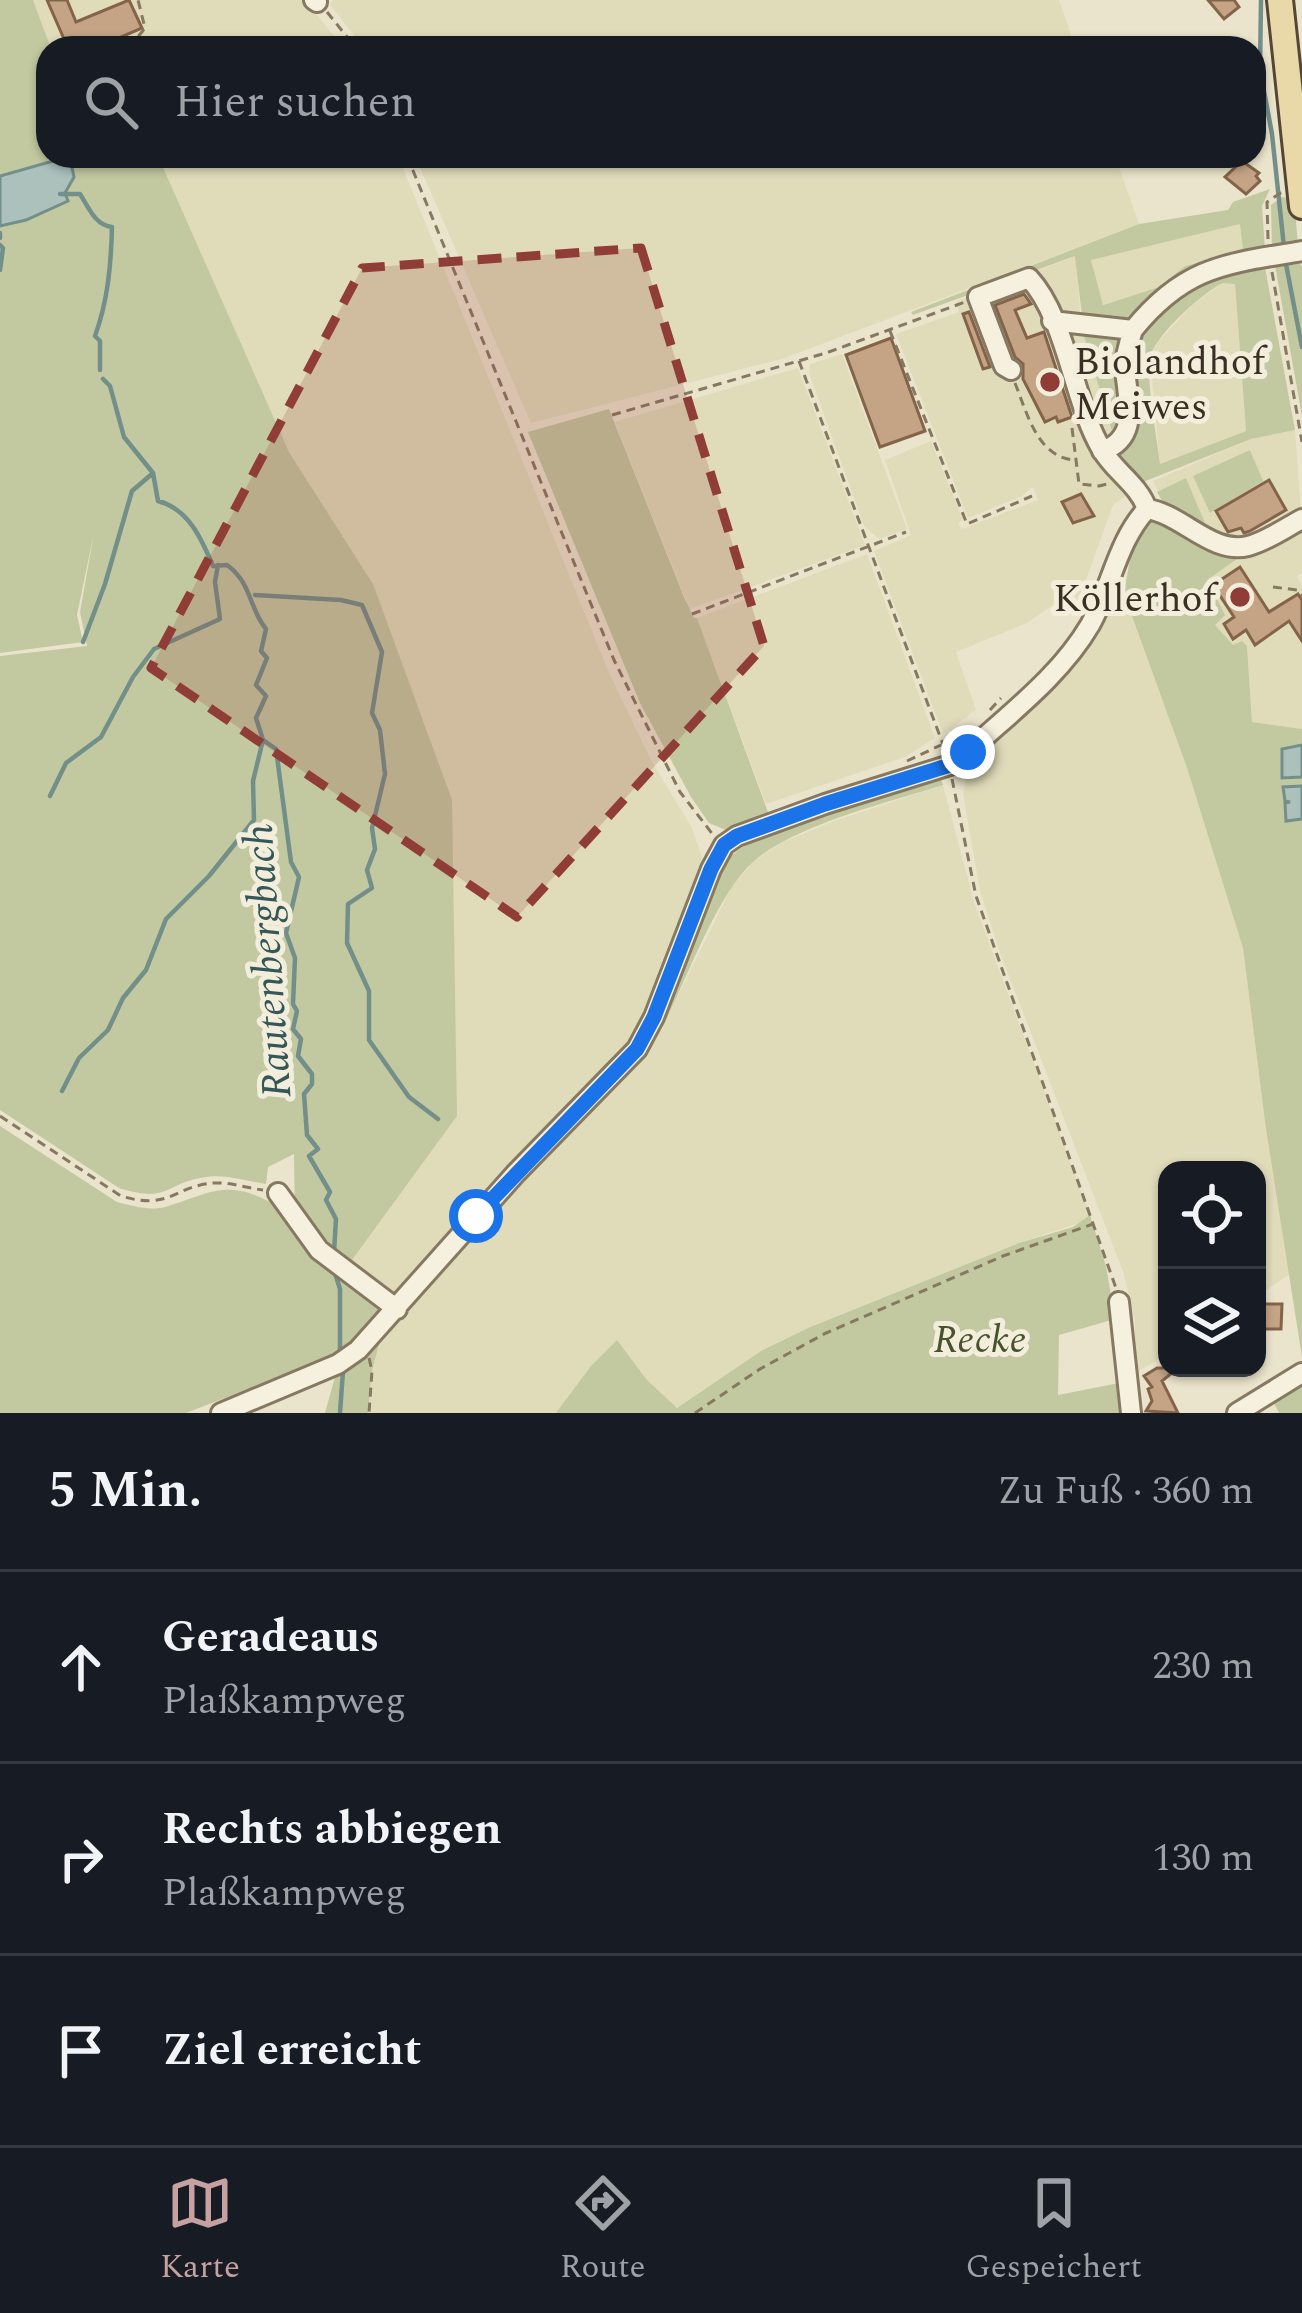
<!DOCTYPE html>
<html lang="de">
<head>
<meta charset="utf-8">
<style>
  body { margin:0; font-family:Spectral,serif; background:#20242c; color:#f1f3f6 }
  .controls { position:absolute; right:36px; bottom:36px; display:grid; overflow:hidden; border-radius:24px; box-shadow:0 3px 9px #0004 }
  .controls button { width:108px; height:108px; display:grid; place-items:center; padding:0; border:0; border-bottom:3px solid #363941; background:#171b24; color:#f1f3f6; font:60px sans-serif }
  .stop { position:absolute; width:36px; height:36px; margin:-27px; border:9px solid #1a73e8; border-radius:50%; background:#fff }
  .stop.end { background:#1a73e8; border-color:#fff; box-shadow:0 3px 12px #0008 }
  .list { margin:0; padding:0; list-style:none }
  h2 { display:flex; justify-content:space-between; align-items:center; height:156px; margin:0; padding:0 48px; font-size:51px }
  h2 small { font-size:39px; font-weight:400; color:#9ea1a6 }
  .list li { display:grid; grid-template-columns:78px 1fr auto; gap:36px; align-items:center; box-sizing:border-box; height:192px; padding:0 48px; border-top:3px solid #363941 }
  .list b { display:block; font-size:45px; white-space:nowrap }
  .list p { margin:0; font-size:39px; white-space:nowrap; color:#9ea1a6 }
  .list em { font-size:39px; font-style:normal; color:#9ea1a6 }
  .icon { flex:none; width:66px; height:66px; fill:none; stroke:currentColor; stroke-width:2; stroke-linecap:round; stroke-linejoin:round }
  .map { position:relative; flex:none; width:1302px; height:1413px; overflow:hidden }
  .search { position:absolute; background:#171b24; box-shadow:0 3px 9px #0004; left:36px; right:36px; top:36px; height:132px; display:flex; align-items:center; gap:30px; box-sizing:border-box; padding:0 42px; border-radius:36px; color:#9ea1a6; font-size:45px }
  .sheet { height:732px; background:#171b24 }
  nav { display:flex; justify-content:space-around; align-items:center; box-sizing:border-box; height:168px; border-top:3px solid #363941; background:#171b24; font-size:33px; color:#9ea1a6 }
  nav a { display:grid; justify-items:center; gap:6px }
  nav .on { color:#c5a1a0 }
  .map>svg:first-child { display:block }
  .farmland { fill:#e0dcba }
  .green { fill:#c2c9a0; fill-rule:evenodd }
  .water { fill:#acc1bc; stroke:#738f89; stroke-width:3 }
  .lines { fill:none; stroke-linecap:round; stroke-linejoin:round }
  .stream { stroke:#738f89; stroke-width:4.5 }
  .building { fill:#c5a486; stroke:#846449; stroke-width:3 }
  .minor-casing { stroke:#877861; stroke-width:24 }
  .major-casing { stroke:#564635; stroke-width:30 }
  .path { stroke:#877861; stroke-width:3; stroke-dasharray:9 6; stroke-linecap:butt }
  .minor { stroke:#f6f1df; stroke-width:18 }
  .major { stroke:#e9d9a9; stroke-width:24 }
  .route { stroke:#1a73e8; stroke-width:15 }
  .marked { fill:#903c37; fill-opacity:0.2; stroke:#903c37; stroke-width:9; stroke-dasharray:24 15; stroke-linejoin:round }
  .poi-dot { fill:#903c37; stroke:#f3eedb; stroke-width:4.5 }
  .labels { text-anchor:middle; stroke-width:10; stroke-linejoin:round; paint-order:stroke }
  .poi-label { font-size:39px; fill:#392f23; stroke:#f3eedb; text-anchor:start }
  .park-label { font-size:39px; font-style:italic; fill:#47532c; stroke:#f3eedb }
  .water-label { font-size:42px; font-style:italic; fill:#345757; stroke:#f3eedb }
</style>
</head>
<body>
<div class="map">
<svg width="1302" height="1413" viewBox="0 0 1302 1413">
  <rect width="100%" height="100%" fill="#ebe4cc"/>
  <path class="farmland" d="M 33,0 L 305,0 L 344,48 L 51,48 Z
    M 333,0 L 1059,0 L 1076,48 L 364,48 L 330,5 Z
    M 158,156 L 398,156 L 609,673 L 651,760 L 692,828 L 702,857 L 696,887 L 653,1003 L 629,1047 L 532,1146 L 510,1162 L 402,1293 L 388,1295 L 348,1265 L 373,584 L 289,452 Z
    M 415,156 L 1115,156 L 1139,224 L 782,359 L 531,423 Z
    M 1240,224 L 1243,250 L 1186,266 L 1159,287 L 1102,305 L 1090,260 Z
    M 1076,256 L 1081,326 L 1130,493 L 1113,505 L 1078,602 L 1073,591 L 1027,623 L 956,652 L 976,710 L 943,734 L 874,551 L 911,535 L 885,460 L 931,441 L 963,520 L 958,523 L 962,529 L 1038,500 L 1033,487 L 1022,496 L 968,518 L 896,334 L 959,312 L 956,302 Z
    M 1223,283 L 1235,283 L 1246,431 L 1160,464 L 1150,358 L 1158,342 L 1192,305 Z
    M 842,354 L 907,529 L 879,539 L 864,526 L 809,373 L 810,364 Z
    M 798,368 L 865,545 L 690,609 L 615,422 Z
    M 1295,430 L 1301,512 L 1262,533 L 1215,538 L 1165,506 L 1153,481 L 1251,439 Z
    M 1302,527 L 1302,573 L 1297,576 L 1302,585 L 1302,729 L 1252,722 L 1247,646 L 1233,646 L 1215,625 L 1206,580 L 1249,552 Z
    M 867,554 L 935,738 L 905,757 L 766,804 L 697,618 Z
    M 1124,594 L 1187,768 L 1243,948 L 1266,1129 L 1290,1274 L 1257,1296 L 1257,1170 L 1167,1170 L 1167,1355 L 1131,1375 L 1135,1322 L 1124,1274 L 1000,953 L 980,891 L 963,794 L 969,767 L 1072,670 L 1088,649 L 1111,599 Z
    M 943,785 L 974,902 L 1090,1215 L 1085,1221 L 1019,1243 L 808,1328 L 761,1351 L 677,1408 L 647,1380 L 617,1340 L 556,1413 L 368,1413 L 372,1370 L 381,1338 L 495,1204 L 638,1059 L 663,1026 L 732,886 L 754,861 L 783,842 L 834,821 Z"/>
  <path class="green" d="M 0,0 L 33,0 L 51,48 L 48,48 L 48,156 L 158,156 L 289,452 L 373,584 L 452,800 L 457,1116 L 349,1264 L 387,1309 L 352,1344 L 329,1358 L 186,1413 L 0,1413 L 0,1126 L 117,1202 C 133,1206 149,1211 165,1207 C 205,1196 223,1178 268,1201 C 279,1206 287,1220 295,1227 L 294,1154 L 268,1167 L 266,1184 C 247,1181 224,1174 206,1177 C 163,1183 171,1204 119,1188 L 0,1110 L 0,656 L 87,646 L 80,612 L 94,533 L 77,615 L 83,642 L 0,653 Z
    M 1270,189 L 1262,206 L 1265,250 L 1192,271 L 1135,319 L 1119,325 L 1082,316 L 1075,256 L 913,315 L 911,312 L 1139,224 L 1228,210 L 1233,202 ZM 1240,224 L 1243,251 L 1185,266 L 1159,287 L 1103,305 L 1091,260 Z
    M 1282,197 L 1294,199 L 1298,244 L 1272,250 L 1271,205 Z
    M 1293,258 L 1302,266 L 1302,416 L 1274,260 Z
    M 1264,262 L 1295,430 L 1251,439 L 1138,484 L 1111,455 L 1121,446 L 1138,334 L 1173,292 ZM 1223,283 L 1235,284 L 1246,431 L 1160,464 C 1157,438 1146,382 1150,358 C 1155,335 1202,293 1223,283 Z
    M 1081,326 L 1125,339 L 1125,417 L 1115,442 Z
    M 609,409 L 684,597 L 694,618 L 697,618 L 769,815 L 726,830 L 709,823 L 691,797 L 640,703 L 528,432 Z
    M 1250,450 L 1263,481 L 1210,513 L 1193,476 Z
    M 1186,478 L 1209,533 L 1165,506 L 1157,492 Z
    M 1157,518 L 1211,547 L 1240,557 L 1207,580 L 1225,615 L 1215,625 L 1233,645 L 1242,641 L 1247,646 L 1252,722 L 1302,729 L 1302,745 L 1288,746 L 1282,761 L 1302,762 L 1281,764 L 1282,778 L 1302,777 L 1302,786 L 1284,787 L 1285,801 L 1302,801 L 1286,803 L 1286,820 L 1302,819 L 1302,1357 L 1266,1129 L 1243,948 L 1187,768 L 1124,594 L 1132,547 L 1143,523 Z
    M 940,775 L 943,785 C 890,802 794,825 753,862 C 717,894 686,981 663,1026 L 658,1024 L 719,869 C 762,815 875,795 940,775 Z
    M 1090,1215 L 1106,1266 L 1115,1319 L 1059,1335 L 1058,1395 L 1119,1383 L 1125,1413 L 556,1413 L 591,1366 L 617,1340 L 647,1380 L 677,1408 L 761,1351 L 808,1328 L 1019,1243 L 1073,1227 Z
    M 381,1338 L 372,1370 L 368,1413 L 325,1413 L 336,1373 Z
    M 1302,1383 L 1302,1413 L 1279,1413 L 1272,1399 Z"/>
  <path class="water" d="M 53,161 L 71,163 L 74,177 L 65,193 L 68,201 L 26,220 L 0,226 L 0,176 Z
    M 1302,745 L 1302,777 L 1282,778 L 1282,749 Z
    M 1302,786 L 1302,819 L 1286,821 L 1285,803 L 1290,802 L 1285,801 L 1283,787 Z"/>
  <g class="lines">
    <path class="stream" d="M 1261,0 L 1260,70 L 1272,134 L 1284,247
      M 60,194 L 80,194 C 89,208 95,225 112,227 C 111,265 108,300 95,336 L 100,341 L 100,370
      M 0,233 L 0,238
      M 0,245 L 3,248 L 0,270
      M 1285,259 L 1302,347
      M 103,379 L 110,386 L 124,437 L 153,473 L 158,501 C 189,509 202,540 213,566 L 227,565 C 252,583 249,609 266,629 L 261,651 L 267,658 L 256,685 L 266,696 L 256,718 L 263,740 L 276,749 L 291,862 L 299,877 L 286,933 L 295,958 L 293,1004 L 297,1011 L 293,1029 L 301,1039 L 298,1056 L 312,1074 L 312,1084 L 304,1094 L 307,1135 L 318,1149 L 309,1156 L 330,1192 L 326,1200 L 336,1219 L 334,1252
      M 255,595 L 341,600 L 362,605 L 382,652 L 372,713 L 380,730 L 385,774 L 372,828 L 375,849 L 367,870 L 372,888 L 348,904 L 347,943 L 369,991 L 369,1040 L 409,1097 L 438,1119
      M 83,642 L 105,584 L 132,491 L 153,473
      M 50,796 L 66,763 L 101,737 L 133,677 L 154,649 L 220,619 L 215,582 L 218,565
      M 62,1091 L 79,1058 L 108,1030 L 123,998 L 146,970 L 166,919 L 209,876 L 254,820 L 253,781 L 263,740
      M 335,1273 L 340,1289 L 340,1351
      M 340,1413 L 343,1371"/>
  </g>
  <path class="building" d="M 47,0 L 67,0 L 76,22 L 129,0 L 142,28 L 96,48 L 68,48 Z
    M 1208,0 L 1234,0 L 1239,7 L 1224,19 Z
    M 1242,161 L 1259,173 L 1256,176 L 1260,181 L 1246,194 L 1225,177 Z
    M 1024,294 L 1031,304 L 1015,310 L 1027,338 L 1044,332 L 1072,417 L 1058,422 L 1056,417 L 1045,422 L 1023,379 L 1023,364 L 1015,357 L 995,305 Z
    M 969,312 L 990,367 L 983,369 L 963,314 Z
    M 891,338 L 925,431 L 880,447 L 846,355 Z
    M 1269,480 L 1286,510 L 1250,531 L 1244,533 L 1241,528 L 1228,532 L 1216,511 Z
    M 1081,494 L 1094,516 L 1073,523 L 1062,502 Z
    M 1240,567 L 1269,612 L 1298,594 L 1302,600 L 1302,641 L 1289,621 L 1255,645 L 1246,630 L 1233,639 L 1224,624 L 1234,617 L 1213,585 Z
    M 1257,1304 L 1282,1304 L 1281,1329 L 1257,1329 Z
    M 1157,1368 L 1178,1368 L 1162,1381 L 1178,1413 L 1146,1411 L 1152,1401 L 1148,1389 L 1152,1387 L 1144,1376 Z"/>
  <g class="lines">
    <g class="minor-casing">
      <path id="minor" d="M 314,0 L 317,2
        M 1052,321 L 1133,330 C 1185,266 1225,264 1302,251
        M 1011,370 L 1004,366 L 978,297 L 1029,278 C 1067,319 1073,402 1102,450 C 1115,472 1139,485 1147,509
        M 1102,451 C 1141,438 1127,399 1125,368 C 1125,355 1129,342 1133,330
        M 278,1193 L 319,1250 L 397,1309
        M 1119,1302 L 1131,1413
        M 221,1413 L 338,1364 L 358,1350 L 516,1173 L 637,1049 L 654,1017 L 711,869 L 724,845 L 737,836 L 825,804 L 950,765 L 968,752 C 1010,713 1060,676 1090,625 C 1111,588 1117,541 1147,509 C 1182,514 1212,555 1248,546 C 1267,541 1285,528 1302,519
        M 1237,1413 L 1302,1373"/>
    </g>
    <g class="major-casing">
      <path id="major" d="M 1280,0 L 1302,206"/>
    </g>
    <path class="path" d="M 327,12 L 356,48
      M 129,48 L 145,28 L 138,0
      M 407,156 L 614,660 L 680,792 L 714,836
      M 1268,239 L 1267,202 L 1282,192
      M 1272,272 L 1302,442
      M 890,331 L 967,524 L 1032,496
      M 799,361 L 944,747
      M 1015,383 C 1027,413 1038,459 1076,460
      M 612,415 L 826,353 L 965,302
      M 1072,428 L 1079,484 L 1099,486 L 1111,483
      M 1273,587 L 1297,590 L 1302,596
      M 692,614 L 906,532
      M 990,710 L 1001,698
      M 907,761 L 941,745
      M 952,779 L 976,896 L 1116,1288
      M 0,1116 L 121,1196 C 171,1211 173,1186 214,1183 C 230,1182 247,1188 263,1190
      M 369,1358 L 372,1371 L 369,1413
      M 695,1413 L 760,1369 L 824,1334 L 1003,1256 L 1093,1224"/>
    <use href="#minor" class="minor"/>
    <use href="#major" class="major"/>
  </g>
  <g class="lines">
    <path class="route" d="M 476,1216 L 637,1049 L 654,1017 L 711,869 L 724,845 L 737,836 L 825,804 L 950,765 L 968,752"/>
  </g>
  <path class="marked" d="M 641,248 L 764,646 L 517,917 L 151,668 L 362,268 Z"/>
  <g class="poi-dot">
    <circle cx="1050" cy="382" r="12"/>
    <circle cx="1240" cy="597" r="12"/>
  </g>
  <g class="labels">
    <g class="poi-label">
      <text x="1074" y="374">Biolandhof<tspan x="1074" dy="45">Meiwes</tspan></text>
      <text x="1216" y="611" text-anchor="end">Köllerhof</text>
    </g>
    <g class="park-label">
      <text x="980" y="1352">Recke</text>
    </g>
    <g class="water-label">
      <text transform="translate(266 961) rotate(-94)" y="15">Rautenbergbach</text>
    </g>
  </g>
</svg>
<div class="controls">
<button><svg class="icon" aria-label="locate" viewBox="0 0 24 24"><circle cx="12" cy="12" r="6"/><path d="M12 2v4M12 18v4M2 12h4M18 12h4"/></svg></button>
<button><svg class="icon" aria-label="layers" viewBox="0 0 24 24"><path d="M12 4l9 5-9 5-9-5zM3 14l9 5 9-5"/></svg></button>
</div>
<div class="stop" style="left:476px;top:1216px"></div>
<div class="stop end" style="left:968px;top:752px"></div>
<div class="search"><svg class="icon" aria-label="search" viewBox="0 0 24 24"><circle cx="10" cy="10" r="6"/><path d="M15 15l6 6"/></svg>Hier suchen</div>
</div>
<section class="sheet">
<h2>5 Min.<small>Zu Fuß · 360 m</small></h2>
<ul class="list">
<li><svg class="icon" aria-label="ahead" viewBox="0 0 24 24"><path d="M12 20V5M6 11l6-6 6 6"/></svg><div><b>Geradeaus</b><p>Plaßkampweg</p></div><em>230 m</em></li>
<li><svg class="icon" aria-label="right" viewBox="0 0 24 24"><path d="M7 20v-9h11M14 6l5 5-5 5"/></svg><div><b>Rechts abbiegen</b><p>Plaßkampweg</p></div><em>130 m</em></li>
<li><svg class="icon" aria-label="arrive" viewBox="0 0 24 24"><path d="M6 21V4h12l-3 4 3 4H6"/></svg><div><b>Ziel erreicht</b></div></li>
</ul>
</section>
<nav>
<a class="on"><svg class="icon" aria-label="map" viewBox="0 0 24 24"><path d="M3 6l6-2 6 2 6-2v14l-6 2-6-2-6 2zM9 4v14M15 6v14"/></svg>Karte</a>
<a><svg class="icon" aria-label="directions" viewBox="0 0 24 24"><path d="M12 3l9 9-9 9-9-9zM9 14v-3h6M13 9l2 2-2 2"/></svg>Route</a>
<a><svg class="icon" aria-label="saved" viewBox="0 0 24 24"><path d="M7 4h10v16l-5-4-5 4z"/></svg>Gespeichert</a>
</nav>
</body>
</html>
